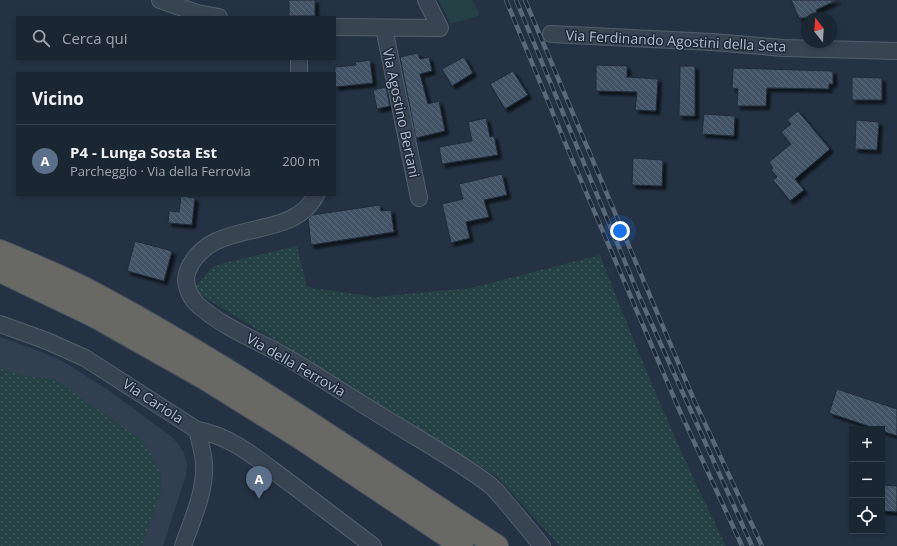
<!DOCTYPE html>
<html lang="it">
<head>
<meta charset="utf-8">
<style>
  body { margin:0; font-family:"Open Sans",sans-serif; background:#242e3b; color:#f1f3f6 }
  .controls { position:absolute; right:12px; bottom:12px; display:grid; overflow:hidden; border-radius:0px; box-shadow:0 2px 6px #0003 }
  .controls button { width:36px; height:36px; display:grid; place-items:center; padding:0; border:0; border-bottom:1px solid #39434e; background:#1b2633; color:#f1f3f6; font:20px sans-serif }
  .compass { position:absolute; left:801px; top:12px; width:36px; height:36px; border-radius:50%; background:#1b2633; box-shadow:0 2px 6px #0003; rotate:343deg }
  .you { position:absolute; left:620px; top:231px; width:14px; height:14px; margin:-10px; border:3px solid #fff; border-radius:50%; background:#1a73e8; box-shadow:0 0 0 6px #1a73e833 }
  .badge { display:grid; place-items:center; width:26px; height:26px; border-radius:50%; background:#1a73e8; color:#fff; font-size:13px; font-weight:700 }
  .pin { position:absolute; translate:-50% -33px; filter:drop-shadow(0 1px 2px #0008) }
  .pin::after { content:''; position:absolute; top:21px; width:14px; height:12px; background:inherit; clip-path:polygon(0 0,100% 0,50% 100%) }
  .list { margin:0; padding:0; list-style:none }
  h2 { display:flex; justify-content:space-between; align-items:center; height:52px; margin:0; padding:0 16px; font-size:17px }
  h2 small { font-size:13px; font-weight:400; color:#a0a5ac }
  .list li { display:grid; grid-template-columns:26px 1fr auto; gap:12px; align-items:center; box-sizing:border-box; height:72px; padding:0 16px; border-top:1px solid #39434e }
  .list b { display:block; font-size:15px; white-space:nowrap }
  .list p { margin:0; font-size:13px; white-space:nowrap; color:#a0a5ac }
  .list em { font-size:13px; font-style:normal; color:#a0a5ac }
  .icon { flex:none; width:22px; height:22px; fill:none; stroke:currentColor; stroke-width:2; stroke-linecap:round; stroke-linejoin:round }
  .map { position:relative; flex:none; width:897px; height:546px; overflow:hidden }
  .search { position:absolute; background:#1b2633; box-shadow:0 2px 6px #0003; left:16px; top:16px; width:320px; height:44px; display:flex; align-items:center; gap:10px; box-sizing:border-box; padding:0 14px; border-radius:0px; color:#a0a5ac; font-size:15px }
  .panel { position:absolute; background:#1b2633; box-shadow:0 2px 6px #0003; left:16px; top:72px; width:320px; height:124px; border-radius:0px }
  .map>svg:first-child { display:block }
  .airport { fill:#323f51 }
  .grass { fill:url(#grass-dots) }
  .park { fill:#264145 }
  .building { fill:url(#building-back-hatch); stroke:#1f2b3a; filter:url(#shadow) }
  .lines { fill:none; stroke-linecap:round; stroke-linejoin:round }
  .minor-casing { stroke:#545f6d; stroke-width:18 }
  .trunk-casing { stroke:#434f5d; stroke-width:24 }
  .minor { stroke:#394453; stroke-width:16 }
  .trunk { stroke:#686864; stroke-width:22 }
  .rail-casing { stroke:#5b687a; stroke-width:4.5 }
  .rail { stroke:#1d2939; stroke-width:3; stroke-dasharray:9; stroke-linecap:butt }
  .labels { text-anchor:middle; stroke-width:3; stroke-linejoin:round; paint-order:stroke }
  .street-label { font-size:14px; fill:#b6bfcd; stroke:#1d2939 }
</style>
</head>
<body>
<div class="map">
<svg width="897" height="546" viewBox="0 0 897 546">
  <defs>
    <pattern id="grass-dots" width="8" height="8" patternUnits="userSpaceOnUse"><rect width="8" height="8" fill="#264145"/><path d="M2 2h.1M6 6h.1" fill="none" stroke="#435b5f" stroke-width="1.8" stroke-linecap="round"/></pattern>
    <pattern id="building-back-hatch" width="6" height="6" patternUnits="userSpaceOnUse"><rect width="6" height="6" fill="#435266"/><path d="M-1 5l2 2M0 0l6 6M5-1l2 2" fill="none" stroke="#5c697b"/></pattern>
    <filter id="shadow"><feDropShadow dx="3.5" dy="3.5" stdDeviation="1" flood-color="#0009"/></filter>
  </defs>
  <rect width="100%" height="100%" fill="#243244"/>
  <path class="airport" d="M 0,337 L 44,353 L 64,362 L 105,388 L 172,437 L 179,445 L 184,453 L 187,465 L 186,475 L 163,546 L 0,546 Z"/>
  <path class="grass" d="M 297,246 L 307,287 L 375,297 L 471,288 L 600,255 C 638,353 679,452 726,546 L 560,546 L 496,476 L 193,290 L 211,268 L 224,263 Z
    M 0,367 L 24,376 L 54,379 L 141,439 L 152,455 L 161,474 L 161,491 L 142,546 L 0,546 Z"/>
  <path class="park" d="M 439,0 L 472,0 L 480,15 L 451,24 Z"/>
  <path class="building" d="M 289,0 L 315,0 L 315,16 L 289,16 Z
    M 791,0 L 837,0 L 816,10 L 819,18 L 799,18 Z
    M 418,53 L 420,59 L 429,57 L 432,71 L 420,74 L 428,104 L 439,101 L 445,131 L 416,138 L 400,57 Z
    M 464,57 L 473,73 L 452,86 L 442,69 Z
    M 370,60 L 373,83 L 335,87 L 335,67 L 356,65 L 355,62 Z
    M 596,65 L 627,66 L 627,77 L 658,79 L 656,111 L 635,110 L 637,92 L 596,91 Z
    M 680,66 L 695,66 L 695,116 L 679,116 Z
    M 733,68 L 833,71 L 833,84 L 829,84 L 829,89 L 767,88 L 766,106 L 737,106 L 738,89 L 732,88 Z
    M 513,71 L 528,95 L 505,109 L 490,84 Z
    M 852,77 L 882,78 L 882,100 L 852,100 Z
    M 386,87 L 390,106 L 377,109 L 373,90 Z
    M 798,111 L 830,149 L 795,179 L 804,190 L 790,201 L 773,180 L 777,177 L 771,170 L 773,168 L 769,162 L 791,144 L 781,132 L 791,124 L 787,120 Z
    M 704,114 L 735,116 L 734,136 L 702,134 Z
    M 486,118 L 490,137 L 494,136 L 498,155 L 442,164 L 439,147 L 472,141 L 468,122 Z
    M 856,120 L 879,122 L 877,150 L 855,149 Z
    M 633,158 L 663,160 L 662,186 L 632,185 Z
    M 502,174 L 507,195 L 484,200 L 489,217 L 466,222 L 470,238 L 451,243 L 442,204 L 463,199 L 459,184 Z
    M 181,196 L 195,198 L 192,225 L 168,223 L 169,211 L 179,212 Z
    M 380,205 L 381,211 L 391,210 L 394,232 L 311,245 L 308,219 L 312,215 Z
    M 135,241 L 172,251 L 164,281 L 127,271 Z
    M 837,389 L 897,409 L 897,436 L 882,431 L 882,429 L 877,429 L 829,413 Z
    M 882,485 L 897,486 L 897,512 L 882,511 Z"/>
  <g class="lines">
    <g class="minor-casing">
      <path id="minor" d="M 160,0 L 197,13 L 219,17
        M 335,27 L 440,28 L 426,0
        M 384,28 L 419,198
        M 551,34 L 712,42 L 784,48 L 897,51
        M 299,73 L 299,59
        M 316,195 C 291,244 212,215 188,270 C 183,282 189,296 197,304 C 223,328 257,340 288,358 C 325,380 361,404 398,426 C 429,445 461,463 490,485 C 497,491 503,499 509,506 C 520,519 531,532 542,546
        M 0,324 L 47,341 L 85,358 L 197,430 C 233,436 261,462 290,483 C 318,504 345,525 373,546
        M 183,546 C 192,520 206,491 204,463 C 203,452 200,441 197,430"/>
    </g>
    <g class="trunk-casing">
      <path id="trunk" d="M 0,251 C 29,263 58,275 86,289 C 229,364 361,458 497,546
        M 0,271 L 94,316 L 204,378 L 302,439 L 462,546"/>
    </g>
    <use href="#minor" class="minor"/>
    <use href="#trunk" class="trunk"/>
    <g class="rail-casing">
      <path id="rail" d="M 506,0 L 574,164 L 678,407 L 742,546
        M 516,0 L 640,298 L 752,546
        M 525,0 L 694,400 L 762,546"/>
    </g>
    <use href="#rail" class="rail"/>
  </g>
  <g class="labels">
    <g class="street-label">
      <text transform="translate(676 41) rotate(3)" y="5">Via Ferdinando Agostini della Seta</text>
      <text transform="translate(401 113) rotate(78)" y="5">Via Agostino Bertani</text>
      <text transform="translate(296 365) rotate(30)" y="5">Via della Ferrovia</text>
      <text transform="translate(153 401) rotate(33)" y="5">Via Cariola</text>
    </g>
  </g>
</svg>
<div class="controls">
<button>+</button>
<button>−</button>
<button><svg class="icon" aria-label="locate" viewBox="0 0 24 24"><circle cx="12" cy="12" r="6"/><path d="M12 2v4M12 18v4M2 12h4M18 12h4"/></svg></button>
</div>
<svg class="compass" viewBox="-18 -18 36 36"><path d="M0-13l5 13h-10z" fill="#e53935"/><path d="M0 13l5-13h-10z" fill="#a0a5ac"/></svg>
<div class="you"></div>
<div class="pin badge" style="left:259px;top:499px;background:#5c6f8a">A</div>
<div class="search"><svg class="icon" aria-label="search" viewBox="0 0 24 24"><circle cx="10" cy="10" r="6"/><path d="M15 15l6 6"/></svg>Cerca qui</div>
<section class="panel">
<h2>Vicino<small></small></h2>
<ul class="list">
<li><span class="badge" style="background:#5c6f8a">A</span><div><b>P4 - Lunga Sosta Est</b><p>Parcheggio · Via della Ferrovia</p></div><em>200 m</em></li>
</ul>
</section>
</div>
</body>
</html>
